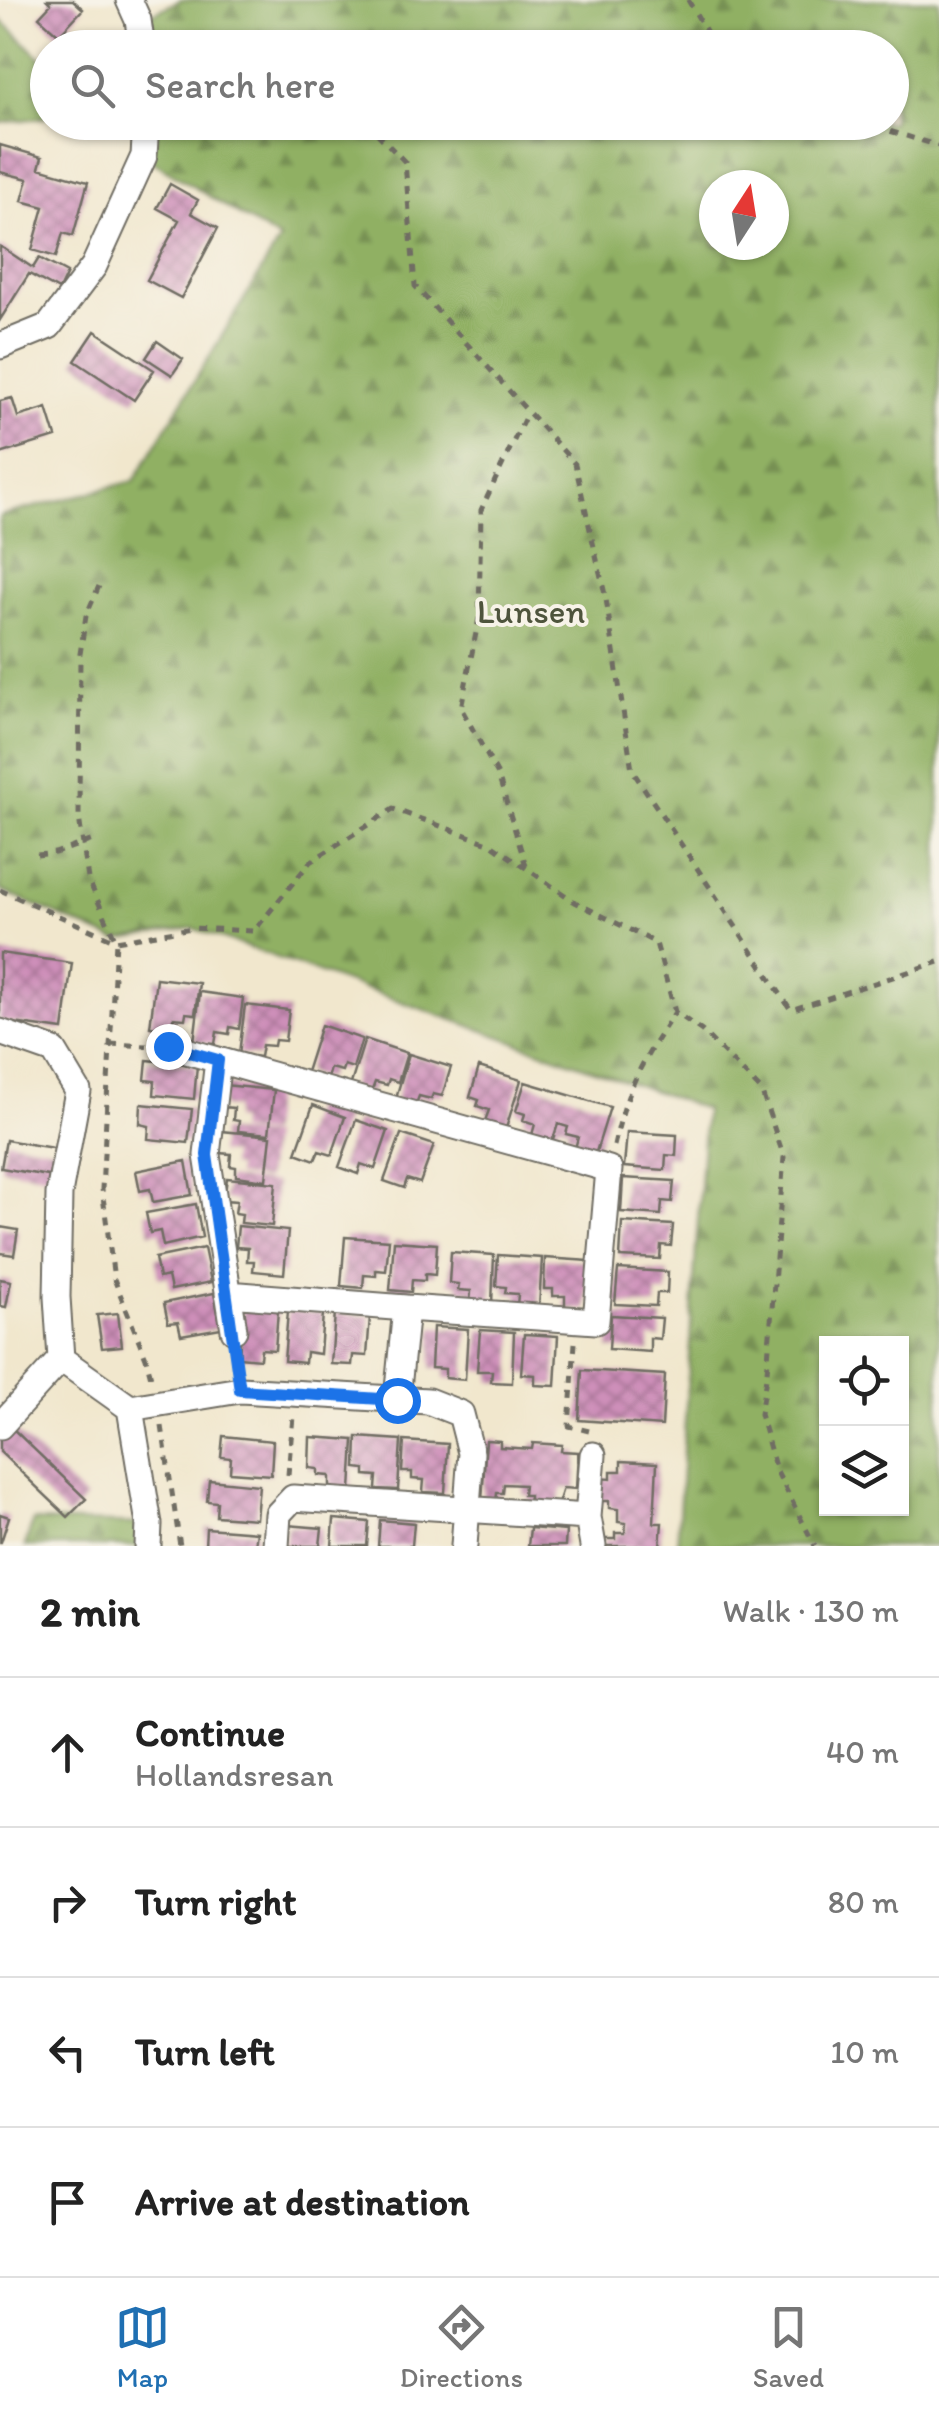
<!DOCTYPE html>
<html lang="en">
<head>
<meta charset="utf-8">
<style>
  body { margin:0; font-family:Itim,sans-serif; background:#f2f2f2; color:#222 }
  .controls { position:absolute; right:30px; bottom:30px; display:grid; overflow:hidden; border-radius:0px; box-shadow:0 2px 8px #0004 }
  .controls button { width:90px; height:90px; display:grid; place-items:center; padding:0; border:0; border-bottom:2px solid #e0e0e0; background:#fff; color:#222; font:50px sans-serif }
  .compass { position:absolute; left:699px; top:170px; width:90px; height:90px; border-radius:50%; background:#fff; box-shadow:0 2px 8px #0004; rotate:12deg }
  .stop { position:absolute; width:30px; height:30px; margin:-22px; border:8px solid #1a73e8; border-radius:50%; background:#fff }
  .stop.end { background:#1a73e8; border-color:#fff; box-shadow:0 2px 10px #0008 }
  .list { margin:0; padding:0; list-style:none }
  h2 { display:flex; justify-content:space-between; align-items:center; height:130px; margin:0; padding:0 40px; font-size:42px }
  h2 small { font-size:32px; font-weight:400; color:#767676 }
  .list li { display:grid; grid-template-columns:65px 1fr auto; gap:30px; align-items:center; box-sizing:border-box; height:150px; padding:0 40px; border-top:2px solid #e0e0e0 }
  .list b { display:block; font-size:38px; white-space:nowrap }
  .list p { margin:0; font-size:32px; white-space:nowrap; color:#767676 }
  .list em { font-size:32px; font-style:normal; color:#767676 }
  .icon { flex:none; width:55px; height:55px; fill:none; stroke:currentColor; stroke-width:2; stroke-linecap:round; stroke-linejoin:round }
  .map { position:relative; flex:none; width:939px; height:1546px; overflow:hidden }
  .search { position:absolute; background:#fff; box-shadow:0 2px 8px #0004; left:30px; right:30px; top:30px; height:110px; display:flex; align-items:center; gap:25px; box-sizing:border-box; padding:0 35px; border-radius:55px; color:#767676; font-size:38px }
  .sheet { height:730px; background:#fff }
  nav { display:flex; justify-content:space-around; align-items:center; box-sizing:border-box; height:140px; border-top:2px solid #e0e0e0; background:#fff; font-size:28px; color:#767676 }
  nav a { display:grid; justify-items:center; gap:5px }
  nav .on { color:#1f6fb2 }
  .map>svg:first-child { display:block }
  .forest { fill:url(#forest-firs); stroke:#5e6e47; stroke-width:2.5; fill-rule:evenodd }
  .building { fill:url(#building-cross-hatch) }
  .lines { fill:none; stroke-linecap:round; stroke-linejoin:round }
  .minor-casing { stroke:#706d64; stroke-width:29 }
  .path { stroke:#706d64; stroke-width:5; stroke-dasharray:8 8; stroke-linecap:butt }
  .minor { stroke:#fff; stroke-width:25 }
  .route { stroke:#1a73e8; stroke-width:12 }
  .labels { text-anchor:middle; stroke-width:8; stroke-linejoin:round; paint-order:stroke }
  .park-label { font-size:35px; fill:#4e543c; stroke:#f7f3e8 }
</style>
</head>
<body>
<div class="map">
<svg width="939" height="1546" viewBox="0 0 939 1546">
  <defs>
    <pattern id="forest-firs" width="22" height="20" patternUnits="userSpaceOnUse" patternTransform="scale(2.5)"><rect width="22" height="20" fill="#90b063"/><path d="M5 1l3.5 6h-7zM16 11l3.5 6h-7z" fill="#768f52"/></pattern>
    <pattern id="building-cross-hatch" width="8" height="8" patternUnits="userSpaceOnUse" patternTransform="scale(2.5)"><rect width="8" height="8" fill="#ce8fb9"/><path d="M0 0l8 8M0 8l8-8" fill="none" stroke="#a77597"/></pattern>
  </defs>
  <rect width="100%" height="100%" fill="#f7f3e8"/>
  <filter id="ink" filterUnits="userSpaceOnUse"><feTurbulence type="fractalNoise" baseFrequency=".01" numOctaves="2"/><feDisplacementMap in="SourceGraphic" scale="20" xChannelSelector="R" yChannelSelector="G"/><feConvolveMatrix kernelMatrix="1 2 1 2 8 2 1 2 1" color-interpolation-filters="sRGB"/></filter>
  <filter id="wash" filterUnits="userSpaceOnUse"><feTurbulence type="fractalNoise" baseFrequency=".0048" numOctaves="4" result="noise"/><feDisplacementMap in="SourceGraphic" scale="40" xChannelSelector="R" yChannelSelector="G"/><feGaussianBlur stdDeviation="2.25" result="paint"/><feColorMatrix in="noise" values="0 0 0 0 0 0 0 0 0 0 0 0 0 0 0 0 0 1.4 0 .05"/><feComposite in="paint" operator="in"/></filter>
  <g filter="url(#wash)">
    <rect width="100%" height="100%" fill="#f1e7cd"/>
    <path class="forest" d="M 181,0 L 939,0 L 939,1546 L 677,1546 L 705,1109 L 193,928 L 116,941 L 0,890 L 0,516 L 134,481 L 280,240 L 144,156 L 146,123 L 892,122 L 892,48 L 142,48 L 138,20 ZM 714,185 L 774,185 L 774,245 L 714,245 ZM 826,1344 L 902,1344 L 902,1508 L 826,1508 Z
      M 0,19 L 44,61 L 47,117 L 0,123 Z
      M 33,1521 L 149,1524 L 148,1546 L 25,1546 Z"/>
    <g id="blocks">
      <path class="building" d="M 47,0 L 73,0 L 83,9 L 59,35 L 39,17 L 51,4 Z
        M 0,145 L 42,157 L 39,168 L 88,182 L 73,236 L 63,233 L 56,257 L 32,250 L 44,207 L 22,201 L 28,179 L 0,172 Z
        M 170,184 L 198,200 L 191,213 L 218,228 L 181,298 L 147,280 L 179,220 L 157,208 Z
        M 0,246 L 33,268 L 39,258 L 67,273 L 59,290 L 29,274 L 0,320 Z
        M 95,331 L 154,370 L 134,400 L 75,361 Z
        M 157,341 L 183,359 L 172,375 L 146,358 Z
        M 12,398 L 18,417 L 47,408 L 56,437 L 0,454 L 0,401 Z
        M 0,953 L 72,963 L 63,1030 L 0,1021 Z
        M 156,978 L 199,983 L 195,1014 L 186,1013 L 185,1019 L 173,1018 L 171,1030 L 150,1027 Z
        M 200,992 L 243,998 L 239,1029 L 230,1027 L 229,1034 L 217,1032 L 215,1044 L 194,1042 Z
        M 245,1005 L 289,1010 L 285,1041 L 275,1040 L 274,1046 L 262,1045 L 260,1057 L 239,1054 Z
        M 321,1025 L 362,1039 L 353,1068 L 344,1065 L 342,1071 L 330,1068 L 327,1079 L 306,1072 Z
        M 365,1039 L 407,1053 L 398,1082 L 389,1079 L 387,1085 L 375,1082 L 371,1093 L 350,1087 Z
        M 409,1054 L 451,1067 L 442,1096 L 433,1094 L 431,1099 L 419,1096 L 415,1107 L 395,1101 Z
        M 147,1060 L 197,1065 L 194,1099 L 154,1095 L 155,1081 L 145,1080 Z
        M 479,1067 L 521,1080 L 506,1128 L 485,1121 L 489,1110 L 477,1106 L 479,1100 L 470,1097 Z
        M 525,1082 L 610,1107 L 595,1155 L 575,1149 L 578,1137 L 566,1134 L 568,1127 L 558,1124 L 552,1142 L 532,1135 L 535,1124 L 523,1120 L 525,1114 L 516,1111 Z
        M 224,1085 L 274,1090 L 269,1134 L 238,1131 L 239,1121 L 233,1120 L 234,1108 L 222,1107 Z
        M 141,1104 L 192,1109 L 188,1143 L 148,1139 L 149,1126 L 140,1124 Z
        M 313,1105 L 345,1117 L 332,1155 L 319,1151 L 315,1160 L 296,1153 Z
        M 356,1120 L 388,1131 L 375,1169 L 361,1164 L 358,1174 L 339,1167 Z
        M 221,1131 L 271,1136 L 266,1180 L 236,1176 L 236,1167 L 230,1166 L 231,1154 L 219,1153 Z
        M 627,1132 L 677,1135 L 676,1156 L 666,1155 L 665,1170 L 624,1167 Z
        M 401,1134 L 434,1145 L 420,1183 L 407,1179 L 404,1188 L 384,1181 Z
        M 6,1140 L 59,1149 L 54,1177 L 1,1168 Z
        M 186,1161 L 192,1195 L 153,1202 L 150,1189 L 140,1191 L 136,1171 Z
        M 227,1178 L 276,1183 L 272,1226 L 241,1223 L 242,1214 L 235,1213 L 237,1201 L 224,1200 Z
        M 623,1178 L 674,1181 L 672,1202 L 662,1201 L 661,1215 L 621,1212 Z
        M 196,1204 L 202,1237 L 163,1246 L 160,1231 L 150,1233 L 146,1213 Z
        M 622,1222 L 673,1225 L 671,1246 L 661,1245 L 660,1259 L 620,1257 Z
        M 238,1226 L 288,1231 L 284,1274 L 253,1271 L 254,1261 L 247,1261 L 248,1248 L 236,1247 Z
        M 0,1227 L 18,1230 L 14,1255 L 0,1253 Z
        M 345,1237 L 389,1240 L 386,1271 L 376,1270 L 376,1276 L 364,1275 L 363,1288 L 341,1286 Z
        M 394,1241 L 437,1244 L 435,1275 L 425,1274 L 425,1281 L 412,1280 L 411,1292 L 390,1290 Z
        M 204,1248 L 211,1282 L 171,1290 L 168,1276 L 159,1278 L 155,1258 Z
        M 451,1252 L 494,1255 L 492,1304 L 470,1303 L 471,1291 L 458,1290 L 459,1284 L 449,1283 Z
        M 498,1255 L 542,1258 L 539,1307 L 517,1306 L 518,1294 L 505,1293 L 506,1287 L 496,1286 Z
        M 545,1258 L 589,1261 L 586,1310 L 565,1309 L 565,1296 L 553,1296 L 553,1289 L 544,1289 Z
        M 618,1269 L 668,1272 L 667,1293 L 657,1293 L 656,1306 L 615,1304 Z
        M 0,1279 L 11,1281 L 6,1307 L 0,1306 Z
        M 214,1293 L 221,1328 L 181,1335 L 178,1322 L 168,1323 L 164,1303 Z
        M 243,1307 L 278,1310 L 275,1350 L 261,1349 L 260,1359 L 239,1357 Z
        M 288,1311 L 323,1313 L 320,1354 L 306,1352 L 305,1363 L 284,1361 Z
        M 118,1313 L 122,1346 L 102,1348 L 97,1315 Z
        M 335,1313 L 370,1316 L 367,1356 L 353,1355 L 352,1365 L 331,1364 Z
        M 611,1315 L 662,1318 L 660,1339 L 650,1338 L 650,1352 L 609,1349 Z
        M 433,1327 L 468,1329 L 465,1380 L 445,1378 L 445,1369 L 431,1368 Z
        M 480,1330 L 514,1332 L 512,1383 L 491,1382 L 492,1371 L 477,1371 Z
        M 524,1334 L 558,1336 L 555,1386 L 535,1385 L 535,1375 L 521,1374 Z
        M 582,1370 L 665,1375 L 662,1426 L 579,1420 Z
        M 10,1426 L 86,1499 L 68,1517 L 0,1452 L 0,1437 Z
        M 223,1436 L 273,1441 L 271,1475 L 230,1472 L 231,1458 L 221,1457 Z
        M 310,1437 L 354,1440 L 351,1490 L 330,1488 L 330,1476 L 318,1475 L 318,1469 L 309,1468 Z
        M 357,1437 L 401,1440 L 398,1490 L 376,1489 L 377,1476 L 365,1475 L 365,1469 L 356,1468 Z
        M 486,1440 L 500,1441 L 500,1447 L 532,1449 L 533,1443 L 562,1445 L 561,1451 L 578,1452 L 576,1489 L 563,1488 L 557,1507 L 529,1505 L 529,1495 L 523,1495 L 524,1485 L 504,1484 L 503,1493 L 497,1493 L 496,1502 L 482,1501 Z
        M 404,1441 L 448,1444 L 445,1493 L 423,1492 L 424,1480 L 412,1479 L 412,1472 L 402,1472 Z
        M 621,1461 L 657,1463 L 654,1523 L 662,1523 L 660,1546 L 604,1546 L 605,1539 L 615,1539 L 615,1533 L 625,1533 L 626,1523 L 618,1522 L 618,1509 L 609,1508 L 609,1501 L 598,1501 L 599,1478 L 611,1479 L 611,1471 L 621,1471 Z
        M 209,1480 L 259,1485 L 256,1519 L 216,1516 L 217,1502 L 207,1501 Z
        M 0,1514 L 9,1517 L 1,1542 L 0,1542 Z
        M 334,1519 L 369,1522 L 367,1546 L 332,1546 Z
        M 380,1520 L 414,1523 L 412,1546 L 378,1546 Z
        M 287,1525 L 322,1528 L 320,1546 L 285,1546 Z
        M 206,1528 L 257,1532 L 255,1546 L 205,1546 Z
        M 530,1528 L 566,1531 L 565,1546 L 528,1546 Z"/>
    </g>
  </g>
  <g filter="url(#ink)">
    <use href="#blocks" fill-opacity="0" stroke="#706d64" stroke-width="2.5"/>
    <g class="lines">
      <g class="minor-casing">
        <path id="minor" d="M 129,0 L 138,20 L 142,48
          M 0,346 L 49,326 L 94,266 L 144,156 L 146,122
          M 0,1032 L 54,1051 L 78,1091 L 59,1194 L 57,1297 L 61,1359 L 130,1408
          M 169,1046 L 218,1060
          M 228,1294 L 406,1308
          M 234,1330 L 207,1155 L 218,1060 L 609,1169 L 596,1321 L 406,1308 L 397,1399
          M 130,1408 L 240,1390 L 428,1401 L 461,1414 L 471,1453 L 464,1546
          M 130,1408 L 149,1524 L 148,1546
          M 0,1426 L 61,1359
          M 276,1546 L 278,1514 L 293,1498 L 588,1517
          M 593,1546 L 588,1517 L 593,1455"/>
      </g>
      <path class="path" d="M 688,0 L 716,48
        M 167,37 L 184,48
        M 366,122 L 405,162 L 415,286 L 575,464 L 606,599 L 632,770 L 791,1010 L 939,962
        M 860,122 L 939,146
        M 99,586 L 86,616 L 80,654 L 79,817 L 88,879 L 116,941 L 102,1189 L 114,1279 L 146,1358 L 152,1381
        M 37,855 L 55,853 L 96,839
        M 526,866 L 498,775 L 461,708 L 479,618 L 481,510 L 527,413
        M 0,890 L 116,941 L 192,928 L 254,931 L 310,862 L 393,809 L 491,844 L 575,902 L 656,943 L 675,1012 L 702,1031 L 761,1090 L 784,1157 L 767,1372 L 760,1414 L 776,1470 L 815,1546
        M 110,1044 L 147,1046
        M 614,1146 C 627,1087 641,1063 675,1012
        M 575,1343 L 569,1426 L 589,1431
        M 162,1426 L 180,1546
        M 288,1475 L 293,1416"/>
      <use href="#minor" class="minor"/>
    </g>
  </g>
  <g class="lines" filter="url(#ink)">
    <path class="route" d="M 168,1046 L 218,1060 L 207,1155 L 240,1390 L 397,1400"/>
  </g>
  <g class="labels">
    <g class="park-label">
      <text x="531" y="623">Lunsen</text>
    </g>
  </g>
</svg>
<div class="controls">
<button><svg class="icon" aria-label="locate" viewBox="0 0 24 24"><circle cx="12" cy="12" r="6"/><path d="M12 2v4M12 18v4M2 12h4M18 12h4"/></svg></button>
<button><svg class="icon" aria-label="layers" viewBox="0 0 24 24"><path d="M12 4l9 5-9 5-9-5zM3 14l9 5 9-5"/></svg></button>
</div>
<svg class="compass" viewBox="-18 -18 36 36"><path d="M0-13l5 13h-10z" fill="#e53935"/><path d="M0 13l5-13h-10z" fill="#767676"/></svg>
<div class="stop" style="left:397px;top:1400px"></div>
<div class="stop end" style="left:168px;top:1046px"></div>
<div class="search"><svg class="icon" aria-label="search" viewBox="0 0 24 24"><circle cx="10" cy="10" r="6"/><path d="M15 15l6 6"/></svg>Search here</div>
</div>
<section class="sheet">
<h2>2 min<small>Walk · 130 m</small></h2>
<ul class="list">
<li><svg class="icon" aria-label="ahead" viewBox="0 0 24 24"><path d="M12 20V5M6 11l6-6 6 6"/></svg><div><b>Continue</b><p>Hollandsresan</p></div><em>40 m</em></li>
<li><svg class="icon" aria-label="right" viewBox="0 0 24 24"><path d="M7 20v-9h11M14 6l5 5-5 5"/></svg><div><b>Turn right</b></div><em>80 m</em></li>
<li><svg class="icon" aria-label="left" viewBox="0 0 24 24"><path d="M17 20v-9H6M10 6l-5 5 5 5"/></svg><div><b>Turn left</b></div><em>10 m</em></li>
<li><svg class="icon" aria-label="arrive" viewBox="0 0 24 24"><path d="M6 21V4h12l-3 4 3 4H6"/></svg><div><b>Arrive at destination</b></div></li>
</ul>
</section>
<nav>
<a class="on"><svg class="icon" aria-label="map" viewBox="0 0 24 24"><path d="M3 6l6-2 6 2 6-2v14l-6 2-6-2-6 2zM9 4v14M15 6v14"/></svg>Map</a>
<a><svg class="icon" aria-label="directions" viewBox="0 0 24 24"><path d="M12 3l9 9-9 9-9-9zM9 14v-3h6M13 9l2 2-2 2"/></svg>Directions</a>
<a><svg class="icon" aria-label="saved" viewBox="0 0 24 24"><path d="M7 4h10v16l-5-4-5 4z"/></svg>Saved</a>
</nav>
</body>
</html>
